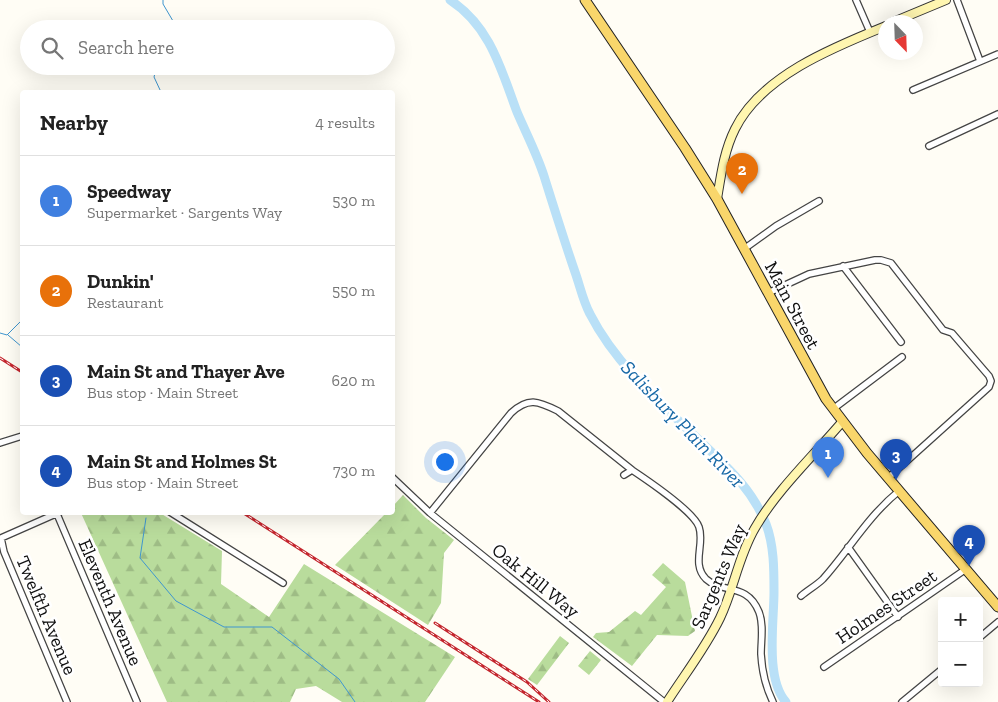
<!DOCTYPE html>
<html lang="en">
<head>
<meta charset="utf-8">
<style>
  body { margin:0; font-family:"Zilla Slab",serif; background:#f6f6f6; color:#222 }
  .controls { position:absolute; right:15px; bottom:15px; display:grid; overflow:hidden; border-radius:5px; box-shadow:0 5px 20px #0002 }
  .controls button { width:45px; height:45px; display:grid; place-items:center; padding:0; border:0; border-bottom:1px solid #e0e0e0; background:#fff; color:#222; font:25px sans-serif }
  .compass { position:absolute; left:878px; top:15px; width:45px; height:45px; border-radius:50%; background:#fff; box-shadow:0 5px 20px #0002; rotate:157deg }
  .you { position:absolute; left:444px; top:461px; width:18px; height:18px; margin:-12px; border:4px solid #fff; border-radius:50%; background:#1a73e8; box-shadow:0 0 0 8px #1a73e833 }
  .badge { display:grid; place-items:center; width:32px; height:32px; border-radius:50%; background:#d93025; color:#fff; font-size:16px; font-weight:700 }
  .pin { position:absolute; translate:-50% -41px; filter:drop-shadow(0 1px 2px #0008) }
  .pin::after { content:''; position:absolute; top:26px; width:18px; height:15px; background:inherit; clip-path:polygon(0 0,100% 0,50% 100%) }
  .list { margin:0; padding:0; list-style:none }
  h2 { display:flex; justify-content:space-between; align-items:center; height:65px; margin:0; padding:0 20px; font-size:21px }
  h2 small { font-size:16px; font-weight:400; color:#767676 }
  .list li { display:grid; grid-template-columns:32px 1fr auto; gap:15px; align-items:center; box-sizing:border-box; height:90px; padding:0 20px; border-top:1px solid #e0e0e0 }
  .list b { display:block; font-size:19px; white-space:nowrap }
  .list p { margin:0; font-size:16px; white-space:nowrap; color:#767676 }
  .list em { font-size:16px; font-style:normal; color:#767676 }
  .icon { flex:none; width:28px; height:28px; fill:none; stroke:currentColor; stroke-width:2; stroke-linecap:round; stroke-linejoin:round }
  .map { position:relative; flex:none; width:998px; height:702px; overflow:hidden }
  .search { position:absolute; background:#fff; box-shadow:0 5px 20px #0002; left:20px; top:20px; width:375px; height:55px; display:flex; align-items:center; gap:12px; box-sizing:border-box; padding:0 18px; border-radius:28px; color:#767676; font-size:19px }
  .panel { position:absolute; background:#fff; box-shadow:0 5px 20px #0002; left:20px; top:90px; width:375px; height:425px; border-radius:5px }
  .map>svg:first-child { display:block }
  .forest { fill:url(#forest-firs) }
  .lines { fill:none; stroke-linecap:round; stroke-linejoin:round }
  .stream { stroke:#3f96cf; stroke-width:1 }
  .river { stroke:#b9e0f7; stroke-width:9 }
  .street-casing { stroke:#444; stroke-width:8 }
  .secondary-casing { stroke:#333; stroke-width:10 }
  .primary-casing { stroke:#222; stroke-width:11 }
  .street { stroke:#fff; stroke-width:5.5 }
  .secondary { stroke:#fff6b0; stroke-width:8 }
  .primary { stroke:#f9d66b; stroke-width:9 }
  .rail-casing { stroke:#c4262e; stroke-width:3 }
  .rail { stroke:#fff; stroke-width:1; stroke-dasharray:4; stroke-linecap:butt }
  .labels { text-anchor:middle; stroke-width:5; stroke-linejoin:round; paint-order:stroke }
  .street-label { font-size:19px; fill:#111; stroke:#fff }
  .water-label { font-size:20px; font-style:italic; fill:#1768a6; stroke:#fff }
</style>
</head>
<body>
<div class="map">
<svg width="998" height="702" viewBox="0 0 998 702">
  <defs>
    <pattern id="forest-firs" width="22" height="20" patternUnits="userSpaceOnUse" patternTransform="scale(1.25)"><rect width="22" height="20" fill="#b9dc9c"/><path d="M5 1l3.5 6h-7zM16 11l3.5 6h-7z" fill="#9ebc85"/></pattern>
  </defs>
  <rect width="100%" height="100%" fill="#fffdf5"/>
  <path class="forest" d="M 403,495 L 426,518 L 454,540 L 444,553 L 441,603 L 428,625 L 335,565 L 386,513 L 392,512 L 393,506 Z
    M 81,513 L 160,513 L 222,551 L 221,584 L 269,617 L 304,564 L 455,657 L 425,702 L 342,702 L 316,686 L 296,689 L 290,702 L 167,702 Z
    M 663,563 L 685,582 L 695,631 L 688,636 L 657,635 L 632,666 L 593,637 L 596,633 L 609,632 L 635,611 L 641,615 L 666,587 L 652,575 Z
    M 560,636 L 569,643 L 537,685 L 528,679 Z
    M 590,651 L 601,660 L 589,675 L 578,666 Z"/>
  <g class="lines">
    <path class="stream" d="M 163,0 L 163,4 L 173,21 L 166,29
      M 157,66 L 154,77 L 161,92
      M 0,333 L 7,335 L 22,320
      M 8,335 L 22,347
      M 146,518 L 140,558 L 176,601 L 224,627 L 272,627 L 339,679 L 355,702"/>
    <path class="river" d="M 450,0 C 490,26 501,69 517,112 C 526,133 537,154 544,176 C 554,208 564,240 575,272 C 580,286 583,301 590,314 C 615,363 659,402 698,439 C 725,465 752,488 766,524 C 774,545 774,569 774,592 C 774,622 765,679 786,702"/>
    <g class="street-casing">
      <path id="street" d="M 856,0 L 870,32
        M 957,0 L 980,61
        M 913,90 L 998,54
        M 929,146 L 998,114
        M 744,249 L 776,226 L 819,201
        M 843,266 L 901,342
        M 768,293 L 809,274 L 875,260 L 881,260 L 891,263 L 943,330 L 952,333 L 989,376 L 991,381 L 989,387 L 888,478
        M 833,409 L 902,357
        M 0,443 L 22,436
        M 624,475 L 632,470 C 647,480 694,512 699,527 C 705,544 691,564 706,579 C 722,594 747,582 759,612 C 764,625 761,640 761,654 C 762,671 765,686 773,702
        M 392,477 L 430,513 L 664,702
        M 60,512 L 1,538 L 4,552 L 67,702
        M 170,512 L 283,583
        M 430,513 L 511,413 C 528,397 538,401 558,411 L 632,470
        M 57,514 L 137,702
        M 848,547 L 898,617
        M 801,596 C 808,590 817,585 823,579 C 849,550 868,516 899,491
        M 979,638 L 998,622
        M 824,667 L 966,569
        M 902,702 L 942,669"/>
    </g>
    <g class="secondary-casing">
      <path id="secondary" d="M 893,22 L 946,0
        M 717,199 C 721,175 724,151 735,129 C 761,76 834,47 886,26
        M 667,702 C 685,674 706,647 720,618 C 734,589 738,557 755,528 C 776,491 814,455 842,422"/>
    </g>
    <g class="primary-casing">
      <path id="primary" d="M 585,0 L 685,148 L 717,199 L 826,399 L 867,453 L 998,607"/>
    </g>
    <use href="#street" class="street"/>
    <use href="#secondary" class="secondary"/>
    <use href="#primary" class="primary"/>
    <g class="rail-casing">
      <path id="rail" d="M 0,358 L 22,372
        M 242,512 L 539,702
        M 435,623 L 527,682 L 549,702"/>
    </g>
    <use href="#rail" class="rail"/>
  </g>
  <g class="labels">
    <g class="street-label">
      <text transform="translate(793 305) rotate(62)" y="7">Main Street</text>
      <text transform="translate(718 576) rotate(-67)" y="7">Sargents Way</text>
      <text transform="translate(536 580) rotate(39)" y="7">Oak Hill Way</text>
      <text transform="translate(111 602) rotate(67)" y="7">Eleventh Avenue</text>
      <text transform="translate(886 606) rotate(-34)" y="7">Holmes Street</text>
      <text transform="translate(47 615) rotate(67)" y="7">Twelfth Avenue</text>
    </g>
    <g class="water-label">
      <text transform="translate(683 424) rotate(46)" y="7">Salisbury Plain River</text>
    </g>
  </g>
</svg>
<div class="controls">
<button>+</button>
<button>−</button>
</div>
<svg class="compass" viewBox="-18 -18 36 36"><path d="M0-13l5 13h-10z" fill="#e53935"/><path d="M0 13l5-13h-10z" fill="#767676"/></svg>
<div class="you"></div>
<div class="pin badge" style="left:828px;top:478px;background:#3f7fe0">1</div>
<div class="pin badge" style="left:742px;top:194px;background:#e8710a">2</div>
<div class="pin badge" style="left:896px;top:480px;background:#1a4fb4">3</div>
<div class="pin badge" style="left:969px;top:566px;background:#1a4fb4">4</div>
<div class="search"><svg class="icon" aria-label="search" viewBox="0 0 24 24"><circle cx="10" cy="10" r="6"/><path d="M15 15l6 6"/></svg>Search here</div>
<section class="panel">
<h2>Nearby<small>4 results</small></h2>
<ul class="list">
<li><span class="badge" style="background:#3f7fe0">1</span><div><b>Speedway</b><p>Supermarket · Sargents Way</p></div><em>530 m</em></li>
<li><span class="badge" style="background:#e8710a">2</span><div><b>Dunkin'</b><p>Restaurant</p></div><em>550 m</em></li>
<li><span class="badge" style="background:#1a4fb4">3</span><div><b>Main St and Thayer Ave</b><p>Bus stop · Main Street</p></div><em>620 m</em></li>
<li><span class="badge" style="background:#1a4fb4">4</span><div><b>Main St and Holmes St</b><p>Bus stop · Main Street</p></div><em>730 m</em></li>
</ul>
</section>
</div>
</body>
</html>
